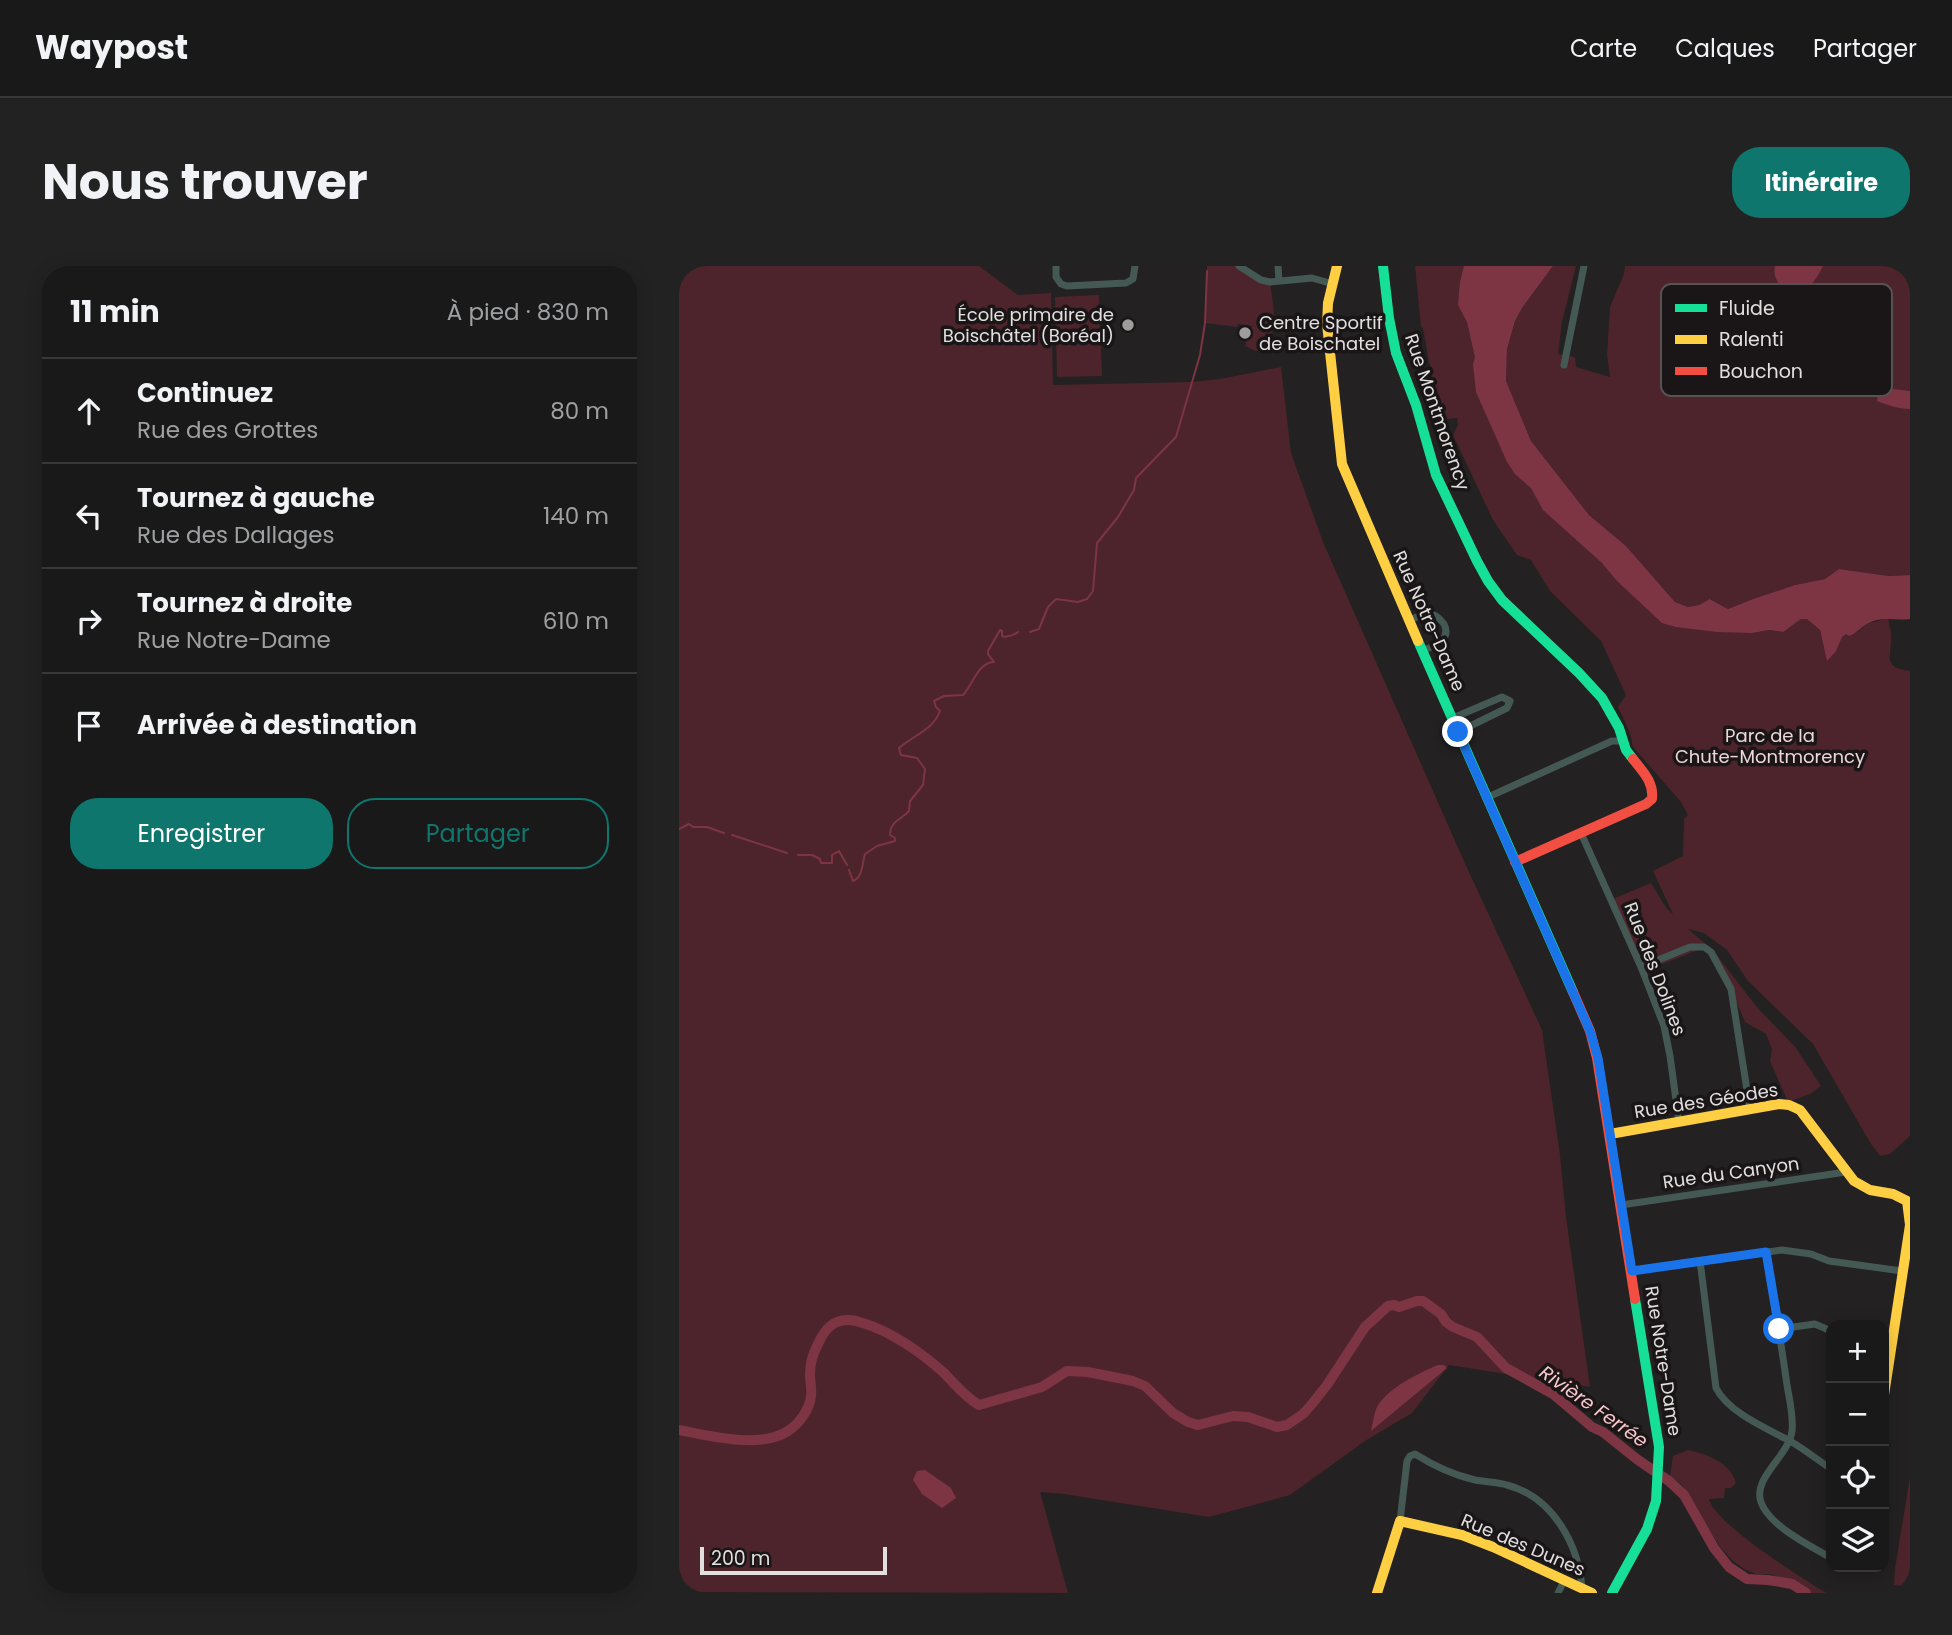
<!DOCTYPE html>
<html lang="fr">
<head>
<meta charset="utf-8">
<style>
  body { margin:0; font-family:Poppins,sans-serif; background:#232222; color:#f1f3f6 }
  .controls { position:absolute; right:21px; bottom:21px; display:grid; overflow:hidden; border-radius:14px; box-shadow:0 4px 18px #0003 }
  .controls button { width:63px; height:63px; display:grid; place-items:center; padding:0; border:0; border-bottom:2px solid #383838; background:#1a1919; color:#f1f3f6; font:35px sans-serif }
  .scale { position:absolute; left:21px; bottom:18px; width:187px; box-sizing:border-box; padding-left:7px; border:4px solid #e2dfdf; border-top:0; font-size:19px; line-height:24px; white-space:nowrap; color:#e2dfdf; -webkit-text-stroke:5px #1a1617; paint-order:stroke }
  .stop { position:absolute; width:21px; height:21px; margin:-16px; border:5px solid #1a73e8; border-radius:50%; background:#fff }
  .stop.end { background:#1a73e8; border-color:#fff; box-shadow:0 2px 7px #0008 }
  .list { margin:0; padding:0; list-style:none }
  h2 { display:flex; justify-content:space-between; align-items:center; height:91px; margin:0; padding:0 28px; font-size:30px }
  h2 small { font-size:23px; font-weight:400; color:#9fa0a2 }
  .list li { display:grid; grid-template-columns:46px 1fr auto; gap:21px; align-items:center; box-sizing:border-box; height:105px; padding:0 28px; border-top:2px solid #383838 }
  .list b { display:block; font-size:26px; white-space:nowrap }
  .list p { margin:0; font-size:23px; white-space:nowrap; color:#9fa0a2 }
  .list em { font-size:23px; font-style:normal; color:#9fa0a2 }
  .actions { display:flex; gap:14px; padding:21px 28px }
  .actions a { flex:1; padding:16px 0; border:2px solid #0f766e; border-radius:28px; text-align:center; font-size:24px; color:#0f766e }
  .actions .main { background:#0f766e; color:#fff }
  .icon { flex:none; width:38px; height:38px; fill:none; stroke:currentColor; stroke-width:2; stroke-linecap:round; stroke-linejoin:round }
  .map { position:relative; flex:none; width:1231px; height:1327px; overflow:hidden; border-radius:28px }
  header { display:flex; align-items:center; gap:42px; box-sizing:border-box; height:98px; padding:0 35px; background:#1a1919; border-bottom:2px solid #383838 }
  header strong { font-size:33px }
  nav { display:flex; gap:38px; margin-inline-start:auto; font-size:24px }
  .intro { display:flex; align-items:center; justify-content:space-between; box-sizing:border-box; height:168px; padding:0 42px }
  h1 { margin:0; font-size:49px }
  .button { padding:18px 32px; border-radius:28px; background:#0f766e; color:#fff; font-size:24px; font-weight:700 }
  main { display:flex; gap:42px; padding:0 42px }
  aside { flex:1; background:#1a1919; border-radius:28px; box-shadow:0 4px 18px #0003 }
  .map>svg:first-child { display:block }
  .green { fill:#4d242b }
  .water { fill:#7d3544 }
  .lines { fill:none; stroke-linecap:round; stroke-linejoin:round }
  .stream { stroke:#7d3544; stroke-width:2 }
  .river { stroke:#7d3544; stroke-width:10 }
  .street { stroke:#455954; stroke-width:7 }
  .fast { stroke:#16e098; stroke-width:10 }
  .slow { stroke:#ffcf43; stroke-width:10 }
  .jam { stroke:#f24e42; stroke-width:10 }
  .route { stroke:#1a73e8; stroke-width:9 }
  .poi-dot { fill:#9f9c9c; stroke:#1a1617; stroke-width:2.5 }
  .labels { text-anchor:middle; stroke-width:7; stroke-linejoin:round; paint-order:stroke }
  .poi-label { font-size:18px; fill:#e2dfdf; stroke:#1a1617; text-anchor:end }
  .street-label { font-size:18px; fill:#e2dfdf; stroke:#1a1617 }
  .park-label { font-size:18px; fill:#efd6d9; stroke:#1a1617 }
  .water-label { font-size:19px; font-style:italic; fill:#f8c8cd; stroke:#1a1617 }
  .key { fill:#1a1617; stroke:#565253; stroke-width:2 }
  .key-label { font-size:19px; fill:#e2dfdf }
</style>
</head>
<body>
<header>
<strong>Waypost</strong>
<nav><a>Carte</a><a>Calques</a><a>Partager</a></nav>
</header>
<div class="intro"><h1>Nous trouver</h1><a class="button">Itinéraire</a></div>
<main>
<aside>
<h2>11 min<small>À pied · 830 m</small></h2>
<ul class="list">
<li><svg class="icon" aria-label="ahead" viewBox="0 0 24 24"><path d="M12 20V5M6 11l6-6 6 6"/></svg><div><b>Continuez</b><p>Rue des Grottes</p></div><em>80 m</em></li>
<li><svg class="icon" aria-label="left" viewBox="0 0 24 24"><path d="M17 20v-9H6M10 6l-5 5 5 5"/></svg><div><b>Tournez à gauche</b><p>Rue des Dallages</p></div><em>140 m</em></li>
<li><svg class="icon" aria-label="right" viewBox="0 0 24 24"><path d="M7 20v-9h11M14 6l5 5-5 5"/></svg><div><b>Tournez à droite</b><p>Rue Notre-Dame</p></div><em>610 m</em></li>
<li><svg class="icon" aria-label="arrive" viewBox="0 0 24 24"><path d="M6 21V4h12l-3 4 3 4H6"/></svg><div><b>Arrivée à destination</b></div></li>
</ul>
<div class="actions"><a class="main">Enregistrer</a><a>Partager</a></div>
</aside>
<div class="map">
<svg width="1231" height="1327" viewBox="0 0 1231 1327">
  <rect width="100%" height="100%" fill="#232121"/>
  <path class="green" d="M 0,0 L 300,0 L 339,29 L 372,27 L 374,119 L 512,116 L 541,113 L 602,101 L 612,187 L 644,276 L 784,593 L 863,764 L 881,889 L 887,951 L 911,1121 L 770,1099 L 733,1147 L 686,1175 L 611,1229 L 530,1251 L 385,1228 L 361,1226 L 389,1327 L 0,1326 Z
    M 528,0 L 560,0 L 591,16 C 594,41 603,72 577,85 L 566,80 L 573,60 L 559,58 L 558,61 L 526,57 Z
    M 736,0 L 826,0 L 799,104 L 956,321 L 1074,367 L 1090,364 L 1103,366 L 1122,353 L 1128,353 L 1141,364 L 1145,382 L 1167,368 L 1180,365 L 1188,358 L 1209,352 C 1210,358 1212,364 1212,370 C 1213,391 1202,401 1231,405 L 1231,870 L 1211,888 L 1201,890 L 1192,878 L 1134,778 L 1069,715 L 1048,684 L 1025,667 L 1009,663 L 1029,680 L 961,707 L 929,635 L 972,617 L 988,643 L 994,648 L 974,605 L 1004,590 L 1005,553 L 1009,549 L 1002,536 L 954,481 L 951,467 L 939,441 L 947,429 L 922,375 L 871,325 L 852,294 L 838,289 L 814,254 L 774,169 L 779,159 L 778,152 L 768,153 C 764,138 757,126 752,112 L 754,107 L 750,96 L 744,62 L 742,61 Z
    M 874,0 L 897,0 L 883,56 L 879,88 L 896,91 L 897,101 L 931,111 L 928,89 L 931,41 L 945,8 L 946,0 L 1225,0 L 1231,8 L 1231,309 L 1210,310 L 1160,303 L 1146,313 L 1116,319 L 1074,333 L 1049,343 L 1032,333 L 1020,339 L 1009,341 L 996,336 L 947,280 L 910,249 L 852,175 L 827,115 L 828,83 L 836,55 L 843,42 Z
    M 420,29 L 423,110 L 378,111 L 376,31 Z
    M 1037,688 L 1077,740 L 1117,782 L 1142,820 L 1131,828 L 1109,836 L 1091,795 L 1093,783 L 1087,768 L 1066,756 Z
    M 1009,1184 C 1028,1188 1052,1197 1057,1217 L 1052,1222 L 1046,1222 L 1045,1232 L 1030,1233 C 1036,1258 1122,1311 1147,1327 L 1131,1327 L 1121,1320 L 1091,1308 L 1077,1308 L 1065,1303 L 1054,1295 L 1041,1281 L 1002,1218 L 991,1210 L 994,1190 Z
    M 1231,1211 L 1231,1321 L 1215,1319 L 1216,1302 Z"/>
  <path class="water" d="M 785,0 L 874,0 L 843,42 L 836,55 L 828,83 L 827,115 L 852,175 L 910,249 L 947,280 L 996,336 L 1009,341 L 1020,339 L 1031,333 L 1049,343 L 1074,333 L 1116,319 L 1146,313 L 1160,303 L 1210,310 L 1231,309 L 1231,353 C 1217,355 1203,350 1190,357 C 1182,361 1178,367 1170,370 L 1167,368 L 1163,371 L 1157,385 L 1148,395 L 1141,364 L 1128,353 L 1122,353 L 1104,366 L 1090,364 L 1074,367 L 1038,366 L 997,361 L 983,357 L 938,315 L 923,297 L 864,244 L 852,222 L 836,208 L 828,196 L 797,126 L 794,98 L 796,91 L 788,56 L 779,39 L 781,16 Z
    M 1096,0 L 1144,0 C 1140,8 1134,19 1126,23 C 1109,32 1092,16 1096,0 Z
    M 1206,122 L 1231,125 L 1231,143 C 1219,143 1209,139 1198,135 L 1199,129 Z
    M 759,1099 L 765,1099 L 768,1102 L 692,1165 C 694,1157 695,1146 699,1139 C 711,1121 740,1107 759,1099 Z
    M 246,1204 L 272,1222 L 277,1232 L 263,1242 L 243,1228 L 234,1214 L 238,1205 Z"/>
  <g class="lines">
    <path class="stream" d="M 351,366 L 360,363 L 369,341 L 377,333 L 399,336 L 408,333 L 414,325 L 418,277 L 439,251 L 455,224 L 457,212 L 497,171 L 521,89 L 526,57 L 528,5
      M 0,563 L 10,558 L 14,561 L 28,561 L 45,567
      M 53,569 L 108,587
      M 119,589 L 133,589 L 141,593 L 142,597 L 153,597 L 153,589 L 160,585 L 168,599
      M 170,604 L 174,615 C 184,611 183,598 186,588 L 198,580 L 216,575 L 216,572 L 211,569 C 211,555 222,554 230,545 L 231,535 L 244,519 L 246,503 L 238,492 L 222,489 L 220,482 C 235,469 254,464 261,445 L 257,441 L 255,435 L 265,430 L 284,429 C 294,419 298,397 315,396 L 309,388 L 309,385 L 321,364 L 323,365 L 323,370 C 327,372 335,369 339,366"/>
    <path class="river" d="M 0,1164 C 30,1170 82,1183 109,1165 C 120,1158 131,1143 132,1130 C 133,1123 131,1116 131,1109 C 131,1099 134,1087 139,1078 C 148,1057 162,1049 184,1057 C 213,1066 243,1087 265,1107 C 276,1118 286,1131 300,1139 L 363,1121 L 388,1105 L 409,1106 L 454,1115 L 466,1120 L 494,1147 L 509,1156 L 519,1159 L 554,1150 L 569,1151 L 598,1161 L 608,1159 L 624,1148 L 633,1138 L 648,1119 L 686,1061 L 698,1050 L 709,1040 L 715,1039 L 720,1041 L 738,1035 L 744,1035 L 762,1048 L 767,1056 L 774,1061 L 798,1071 L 827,1102 L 874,1128 L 913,1161 L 924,1166 L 959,1194 L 990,1215 L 1005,1229 L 1035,1282 L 1050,1301 L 1068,1313 L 1089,1314 L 1113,1318 L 1127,1327"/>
    <path class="street" d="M 377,0 L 377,11 L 382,18 L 388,20 L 447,17 L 454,13 L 456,0
      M 560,0 L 582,14 L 591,16 L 633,12 L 654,18
      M 599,0 L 600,15
      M 885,99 L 905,0
      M 730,354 C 736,352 745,347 752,348 C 757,349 762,354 765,358 C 773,374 755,380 743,385
      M 774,452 L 823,431 L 831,435 L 828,442 L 779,466
      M 807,532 L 933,475 L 944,475
      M 902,567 L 962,701 L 985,760 L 991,790 L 1000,856
      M 962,701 L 1011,681 L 1025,681 L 1032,686 L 1052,723 L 1071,843
      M 942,939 L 1167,906
      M 1087,986 C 1094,1028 1101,1070 1107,1112 C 1109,1129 1115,1148 1113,1165 C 1110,1190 1073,1212 1082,1236 C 1090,1260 1132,1280 1152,1292
      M 1021,995 L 1037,1122 C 1050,1147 1087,1162 1111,1175 C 1125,1183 1139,1194 1152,1203
      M 953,1005 L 1103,984 L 1132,988 L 1150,995 L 1223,1005
      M 1100,1063 L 1136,1058 L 1152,1065
      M 721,1255 L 728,1195 L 731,1190 L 736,1188 C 755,1200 774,1209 796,1214 C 807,1216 818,1216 828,1219 C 874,1231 900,1279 903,1323
      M 879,1327 L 885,1315"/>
    <path class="fast" d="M 704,0 L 710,52 L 717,87 L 737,139 L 757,209 L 798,295 L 809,315 L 823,334 L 900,407 L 923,432 L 940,462 L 947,484 L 954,493
      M 739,375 L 894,726
      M 933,1327 L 968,1263 L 977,1235 L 980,1181 L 956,1033"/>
    <path class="slow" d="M 658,0 L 649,37 L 648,58 L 663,198 L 739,375
      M 931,868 L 1100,838 L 1110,839 L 1121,844 L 1175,915 L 1191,924 L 1214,928 L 1228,935 L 1231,959 L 1205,1129
      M 698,1327 L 721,1255 L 783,1269 L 814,1281 L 913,1327"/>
    <path class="jam" d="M 836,596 L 967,538 L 973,533 C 975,516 964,506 954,493
      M 894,726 L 911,765 L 918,792 L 956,1033"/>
  </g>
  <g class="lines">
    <path class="route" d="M 779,466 L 911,765 L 919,792 L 953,1005 L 1087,986 L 1100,1063"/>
  </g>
  <g class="poi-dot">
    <circle cx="449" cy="59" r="7"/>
    <circle cx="566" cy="67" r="7"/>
  </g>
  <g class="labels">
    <g class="poi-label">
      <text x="435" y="55">École primaire de<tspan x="435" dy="21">Boischâtel (Boréal)</tspan></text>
      <text x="580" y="63" text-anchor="start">Centre Sportif<tspan x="580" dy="21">de Boischatel</tspan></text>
    </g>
    <g class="street-label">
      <text transform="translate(758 146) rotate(71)" y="6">Rue Montmorency</text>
      <text transform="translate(750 355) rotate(66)" y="6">Rue Notre-Dame</text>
      <text transform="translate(976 703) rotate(69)" y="6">Rue des Dolines</text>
      <text transform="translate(1027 835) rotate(-9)" y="6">Rue des Géodes</text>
      <text transform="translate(1052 907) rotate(-8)" y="6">Rue du Canyon</text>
      <text transform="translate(984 1095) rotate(81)" y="6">Rue Notre-Dame</text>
      <text transform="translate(844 1279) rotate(23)" y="6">Rue des Dunes</text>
    </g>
    <g class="park-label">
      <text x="1091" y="476">Parc de la<tspan x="1091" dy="21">Chute-Montmorency</tspan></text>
    </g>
    <g class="water-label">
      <text transform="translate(915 1140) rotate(35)" y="7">Rivière Ferrée</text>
    </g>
  </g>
  <rect x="982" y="18" width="231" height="112" rx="10" class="key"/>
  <rect x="996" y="38" width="32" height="8" fill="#16e098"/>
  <rect x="996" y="69" width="32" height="9" fill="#ffcf43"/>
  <rect x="996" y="101" width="32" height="8" fill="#f24e42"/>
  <g class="key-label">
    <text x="1040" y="49">Fluide</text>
    <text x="1040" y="80">Ralenti</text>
    <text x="1040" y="112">Bouchon</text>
  </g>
</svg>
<div class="controls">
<button>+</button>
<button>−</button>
<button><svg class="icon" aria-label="locate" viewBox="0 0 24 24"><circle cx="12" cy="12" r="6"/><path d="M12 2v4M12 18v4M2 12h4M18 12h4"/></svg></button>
<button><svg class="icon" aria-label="layers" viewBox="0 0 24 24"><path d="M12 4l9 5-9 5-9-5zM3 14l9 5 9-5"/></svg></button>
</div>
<div class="scale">200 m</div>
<div class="stop" style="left:1100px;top:1063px"></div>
<div class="stop end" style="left:779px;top:466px"></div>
</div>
</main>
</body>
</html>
